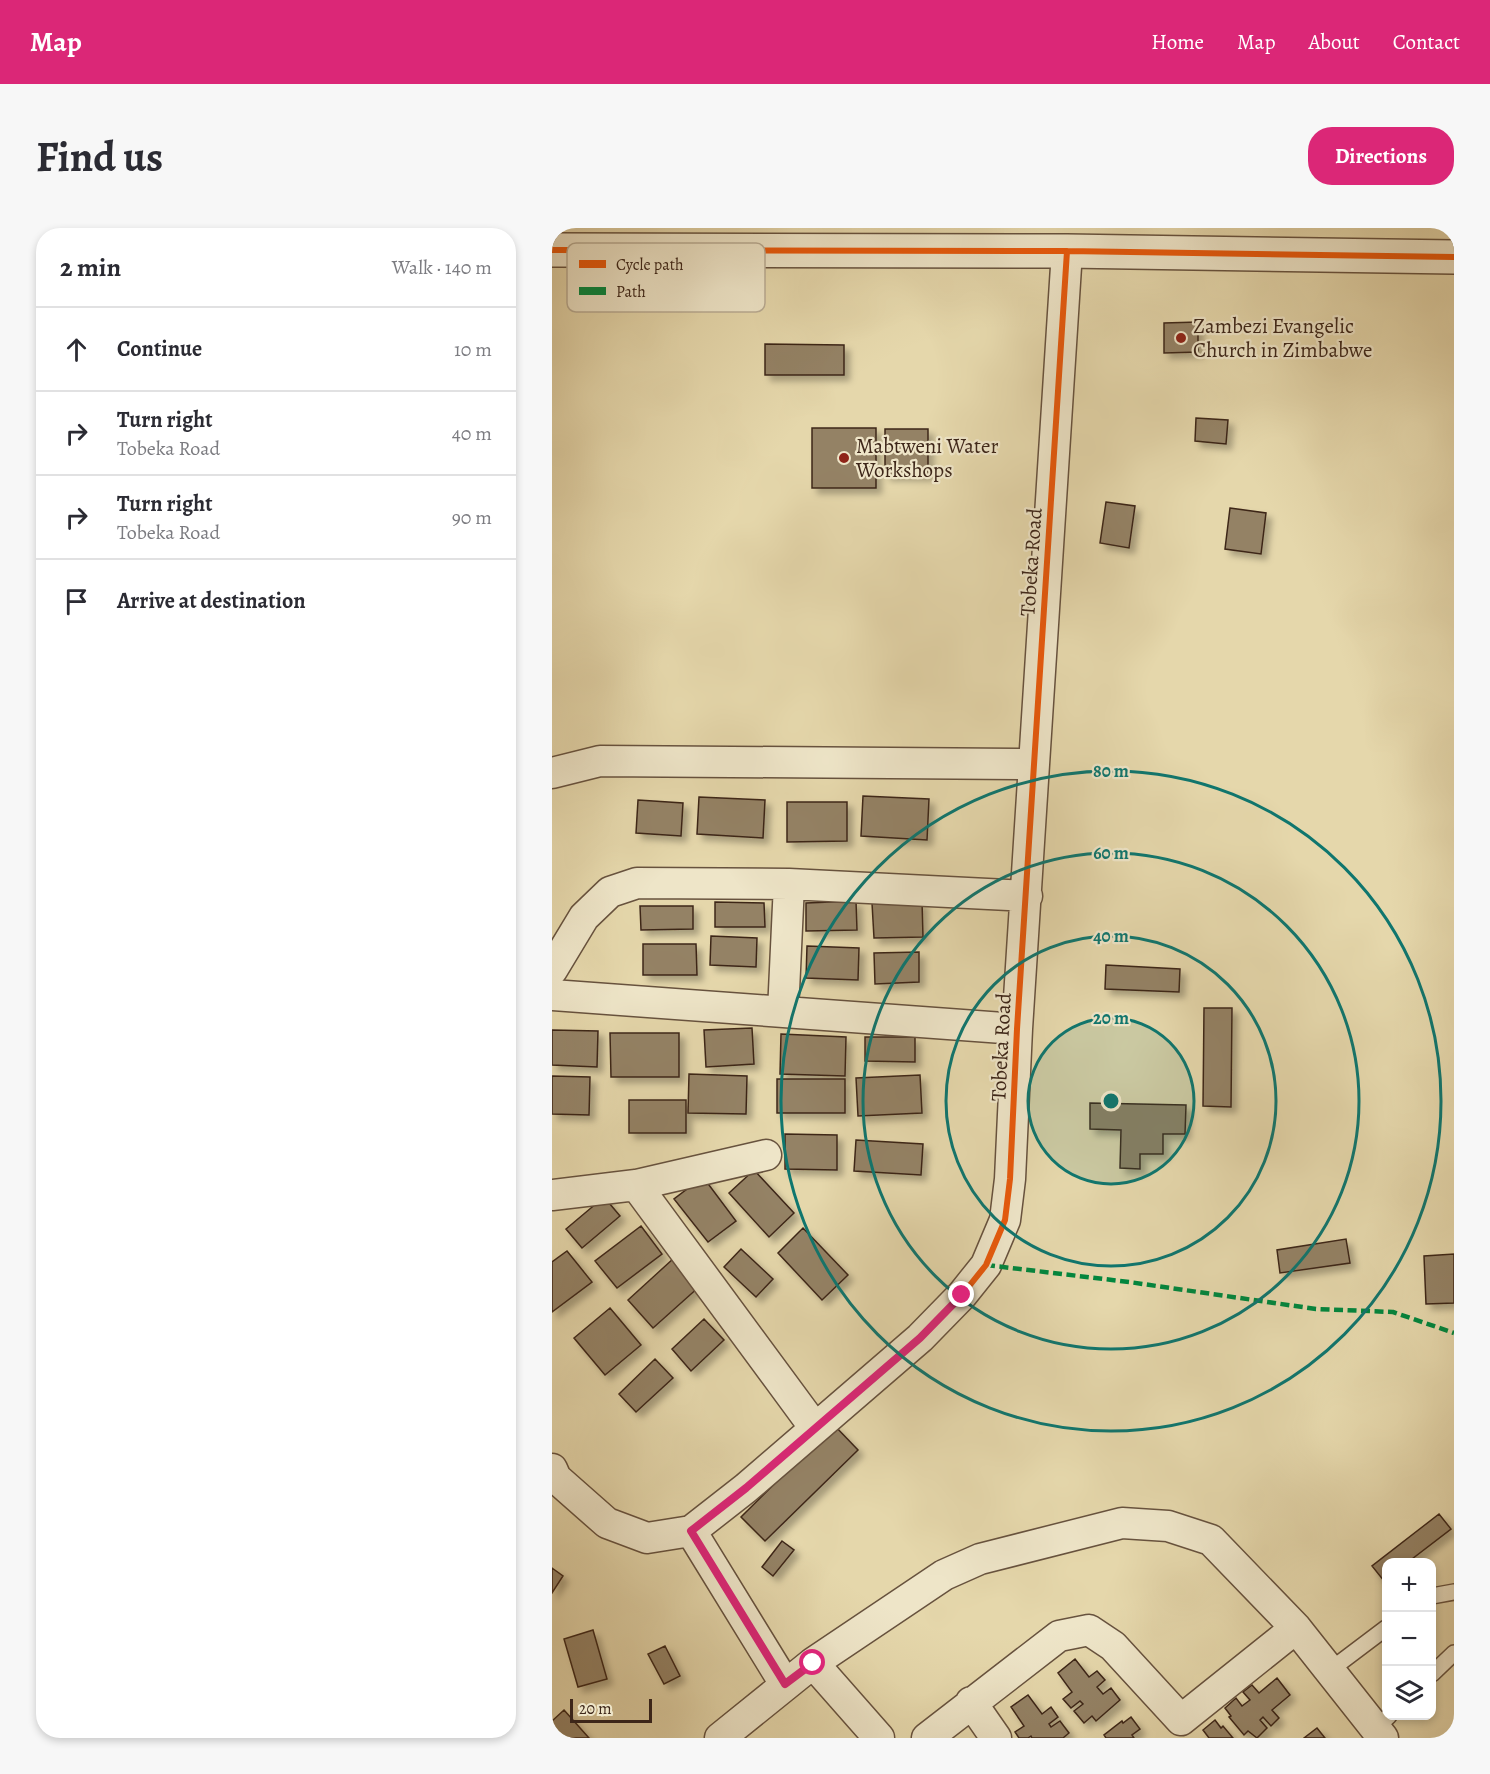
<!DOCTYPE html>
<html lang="en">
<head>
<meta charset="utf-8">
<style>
  body { margin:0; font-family:Alegreya,serif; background:#f7f7f7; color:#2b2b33 }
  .controls { position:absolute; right:18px; bottom:18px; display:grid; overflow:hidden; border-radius:12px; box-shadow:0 3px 9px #0003 }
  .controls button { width:54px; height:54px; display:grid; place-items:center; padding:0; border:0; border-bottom:2px solid #e1e1e2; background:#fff; color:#2b2b33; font:30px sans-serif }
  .scale { position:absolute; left:18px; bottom:15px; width:82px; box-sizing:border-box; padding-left:6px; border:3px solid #3d2619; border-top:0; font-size:16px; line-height:21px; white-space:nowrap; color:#3d2619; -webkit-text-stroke:4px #eee5c8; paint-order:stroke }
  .stop { position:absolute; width:18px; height:18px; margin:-14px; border:4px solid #db2777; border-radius:50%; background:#fff }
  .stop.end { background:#db2777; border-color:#fff; box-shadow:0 2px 6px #0008 }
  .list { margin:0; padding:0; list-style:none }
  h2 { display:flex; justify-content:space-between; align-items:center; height:78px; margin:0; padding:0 24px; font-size:26px }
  h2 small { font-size:20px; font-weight:400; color:#7c7c81 }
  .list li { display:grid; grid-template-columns:39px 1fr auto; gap:18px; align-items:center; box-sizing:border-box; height:84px; padding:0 24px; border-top:2px solid #e1e1e2 }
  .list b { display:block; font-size:22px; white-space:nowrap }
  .list p { margin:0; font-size:20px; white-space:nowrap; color:#7c7c81 }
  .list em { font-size:20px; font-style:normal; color:#7c7c81 }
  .icon { flex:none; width:33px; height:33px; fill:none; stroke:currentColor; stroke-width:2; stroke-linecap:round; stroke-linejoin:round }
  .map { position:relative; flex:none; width:902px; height:1510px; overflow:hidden; border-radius:24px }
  header { display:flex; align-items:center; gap:36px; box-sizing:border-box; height:84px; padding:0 30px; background:#db2777; color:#fff }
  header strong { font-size:28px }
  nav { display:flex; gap:33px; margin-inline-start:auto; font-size:21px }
  .intro { display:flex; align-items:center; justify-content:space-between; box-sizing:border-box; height:144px; padding:0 36px }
  h1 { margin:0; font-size:42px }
  .button { padding:15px 27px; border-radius:24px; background:#db2777; color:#fff; font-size:21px; font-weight:700 }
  main { display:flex; gap:36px; padding:0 36px }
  aside { flex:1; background:#fff; border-radius:24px; box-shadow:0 3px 9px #0003 }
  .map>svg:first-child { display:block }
  .building { fill:#948265; stroke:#3d2619; stroke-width:1.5; filter:url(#shadow) }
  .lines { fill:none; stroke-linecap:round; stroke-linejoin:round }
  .service-casing { stroke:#67523e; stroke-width:18 }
  .minor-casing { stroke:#67523e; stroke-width:33 }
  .tertiary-casing { stroke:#67523e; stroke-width:36 }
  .service { stroke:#eee5c8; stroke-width:15 }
  .minor { stroke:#eee5c8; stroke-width:30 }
  .tertiary { stroke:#eee5c8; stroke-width:33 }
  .quiet { stroke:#00873e; stroke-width:4.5; stroke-dasharray:9 4.5; stroke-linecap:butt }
  .cycleway-casing { stroke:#eee5c8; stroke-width:10 }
  .cycleway { stroke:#e8590c; stroke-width:6 }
  .route { stroke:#db2777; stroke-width:8 }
  .ring { fill:none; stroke:#0f766e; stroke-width:3 }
  .poi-dot { fill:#8f2418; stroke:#eee5c8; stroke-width:2 }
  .labels { text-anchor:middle; stroke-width:4.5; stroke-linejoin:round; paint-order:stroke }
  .poi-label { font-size:21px; fill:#3d2619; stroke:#eee5c8; text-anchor:start }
  .street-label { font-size:21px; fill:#3d2619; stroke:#eee5c8 }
  .key { fill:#eee5c8; stroke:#b9ac94; stroke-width:1.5 }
  .key-label { font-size:16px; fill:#3d2619 }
  .centre { fill:#0f766e; stroke:#eee5c8; stroke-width:3 }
  .ring-label { font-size:18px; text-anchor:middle; font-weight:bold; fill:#0f766e; stroke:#eee5c8; stroke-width:4.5; stroke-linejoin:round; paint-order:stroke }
</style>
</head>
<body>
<header>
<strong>Map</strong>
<nav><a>Home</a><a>Map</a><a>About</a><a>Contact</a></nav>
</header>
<div class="intro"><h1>Find us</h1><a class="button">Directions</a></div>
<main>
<aside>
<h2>2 min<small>Walk · 140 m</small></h2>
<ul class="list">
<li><svg class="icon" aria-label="ahead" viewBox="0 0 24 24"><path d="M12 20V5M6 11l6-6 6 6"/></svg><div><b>Continue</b></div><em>10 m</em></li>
<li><svg class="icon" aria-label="right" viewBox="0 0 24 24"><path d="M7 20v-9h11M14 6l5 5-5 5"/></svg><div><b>Turn right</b><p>Tobeka Road</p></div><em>40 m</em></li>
<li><svg class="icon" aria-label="right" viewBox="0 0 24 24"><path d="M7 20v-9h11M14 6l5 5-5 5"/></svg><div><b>Turn right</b><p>Tobeka Road</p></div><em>90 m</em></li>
<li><svg class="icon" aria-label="arrive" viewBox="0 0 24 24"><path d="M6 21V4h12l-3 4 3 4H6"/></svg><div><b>Arrive at destination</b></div></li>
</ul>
</aside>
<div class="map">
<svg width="902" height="1510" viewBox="0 0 902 1510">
  <defs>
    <filter id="shadow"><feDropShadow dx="5.5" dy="5.5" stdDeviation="3" flood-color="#0004"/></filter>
  </defs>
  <rect width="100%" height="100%" fill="#e5d7ab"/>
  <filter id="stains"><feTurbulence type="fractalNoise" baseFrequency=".00333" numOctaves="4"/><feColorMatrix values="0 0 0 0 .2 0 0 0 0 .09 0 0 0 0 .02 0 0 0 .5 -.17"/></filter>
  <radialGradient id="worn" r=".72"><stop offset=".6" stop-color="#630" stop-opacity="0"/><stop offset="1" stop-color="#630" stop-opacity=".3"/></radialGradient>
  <path class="building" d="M 646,94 L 646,124 L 612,125 L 612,95 Z
    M 213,116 L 292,117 L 292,147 L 213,147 Z
    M 644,190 L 676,192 L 674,216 L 643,213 Z
    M 260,200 L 324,200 L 324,260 L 260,260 Z
    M 333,201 L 376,201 L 376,247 L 333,247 Z
    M 554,274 L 583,278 L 577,320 L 548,315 Z
    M 678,280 L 714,285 L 709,326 L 673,321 Z
    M 311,568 L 377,571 L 375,612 L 309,608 Z
    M 147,569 L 213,572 L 211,610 L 145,606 Z
    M 86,572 L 131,575 L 129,608 L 84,605 Z
    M 235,574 L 295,574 L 295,613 L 235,614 Z
    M 304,673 L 305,702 L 254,703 L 254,675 Z
    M 370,673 L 371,709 L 322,710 L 320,675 Z
    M 163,674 L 212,675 L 213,699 L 163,699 Z
    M 88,678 L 141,678 L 141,701 L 89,702 Z
    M 159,708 L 205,710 L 204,739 L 158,737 Z
    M 91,716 L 144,716 L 145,747 L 91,747 Z
    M 255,718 L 307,720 L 306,752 L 254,750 Z
    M 367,724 L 367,754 L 323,756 L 322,725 Z
    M 554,737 L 628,741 L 627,764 L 553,761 Z
    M 652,780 L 680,780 L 679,879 L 651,878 Z
    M 200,800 L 202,836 L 154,839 L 152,802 Z
    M 0,802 L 46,803 L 45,839 L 0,837 Z
    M 58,805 L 127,805 L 127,849 L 59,849 Z
    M 229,806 L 294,809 L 293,848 L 228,846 Z
    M 313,809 L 363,809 L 363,834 L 313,833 Z
    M 137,846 L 195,848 L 194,886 L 136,885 Z
    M 368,847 L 370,885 L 306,888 L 304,850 Z
    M 0,848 L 38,849 L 37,887 L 0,886 Z
    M 225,851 L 293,851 L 293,885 L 225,885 Z
    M 77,872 L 134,872 L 134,905 L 77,905 Z
    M 538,875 L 634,877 L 633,906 L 611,906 L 611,926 L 588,926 L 588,941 L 568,940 L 569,902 L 538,901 Z
    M 233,906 L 285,907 L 285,942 L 233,941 Z
    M 304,912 L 371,916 L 369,947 L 302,943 Z
    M 202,942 L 242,985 L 217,1009 L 177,965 Z
    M 151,949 L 184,993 L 156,1014 L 122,971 Z
    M 52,969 L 68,988 L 30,1020 L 14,1001 Z
    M 89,998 L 110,1026 L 65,1060 L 43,1033 Z
    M 251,1000 L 296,1047 L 270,1072 L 226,1025 Z
    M 794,1011 L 798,1035 L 728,1045 L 725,1022 Z
    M 189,1021 L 221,1051 L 204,1069 L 172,1039 Z
    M 15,1023 L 40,1054 L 0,1084 L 0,1034 Z
    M 902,1026 L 902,1075 L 874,1076 L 872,1028 Z
    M 122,1030 L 148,1058 L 101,1100 L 76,1072 Z
    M 58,1080 L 89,1117 L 53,1147 L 22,1110 Z
    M 152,1091 L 172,1112 L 139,1143 L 120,1121 Z
    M 103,1131 L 121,1150 L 84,1184 L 67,1166 Z
    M 282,1197 L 306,1222 L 213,1313 L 189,1289 Z
    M 887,1286 L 899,1301 L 856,1334 L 834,1334 L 834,1351 L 832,1353 L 820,1338 Z
    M 230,1313 L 242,1322 L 221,1348 L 210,1339 Z
    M 0,1340 L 11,1348 L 0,1365 Z
    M 41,1402 L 55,1451 L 26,1459 L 12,1411 Z
    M 113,1418 L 128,1448 L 112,1456 L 96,1426 Z
    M 523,1431 L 537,1449 L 545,1443 L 553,1452 L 545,1459 L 551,1466 L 559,1460 L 568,1472 L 544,1493 L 540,1488 L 532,1495 L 522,1483 L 531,1476 L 528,1473 L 519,1480 L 511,1471 L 520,1464 L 506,1445 Z
    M 725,1450 L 738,1467 L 720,1482 L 727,1490 L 719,1498 L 711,1489 L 708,1492 L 715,1500 L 705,1510 L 696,1503 L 692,1507 L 677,1489 L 679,1488 L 673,1480 L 684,1470 L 690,1478 L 698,1472 L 691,1464 L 700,1457 L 707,1465 Z
    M 476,1467 L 490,1486 L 499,1479 L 506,1489 L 497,1496 L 499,1499 L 508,1493 L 517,1505 L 511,1510 L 480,1510 L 479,1508 L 476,1510 L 467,1510 L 463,1504 L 472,1498 L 459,1479 Z
    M 12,1482 L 37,1510 L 0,1510 L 0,1493 Z
    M 579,1489 L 588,1501 L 580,1507 L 582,1510 L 554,1510 L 552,1507 L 570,1493 L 571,1495 Z
    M 663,1492 L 669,1500 L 671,1498 L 681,1510 L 657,1510 L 651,1502 Z
    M 765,1500 L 773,1510 L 752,1510 Z"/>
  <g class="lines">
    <g class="service-casing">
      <path id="service" d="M 880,1368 L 902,1364
        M 777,1443 L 834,1400
        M 880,1446 L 902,1425
        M 824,1500 L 837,1488"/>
    </g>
    <g class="minor-casing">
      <path id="minor" d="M 0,545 L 48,533 L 482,536
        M 0,742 L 32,689 L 58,664 L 85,655 L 237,656
        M 0,767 L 465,801
        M 231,784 L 237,656 L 475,668
        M 84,957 L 263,1200
        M 0,967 L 84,957 L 214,927
        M 0,1241 L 4,1250 L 55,1295 L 95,1310 L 139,1303
        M 261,1435 L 327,1510
        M 233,1456 L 139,1303 L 194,1260 L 368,1110 L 410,1067 L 434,1037 L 453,992 L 458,951 L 465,801 L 515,23
        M 419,1474 L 444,1510
        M 168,1510 L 261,1435 L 392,1347 L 428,1331 L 570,1295 L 616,1298 L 659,1312 L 744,1400 L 831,1510
        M 375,1510 L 507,1408 L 537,1402 L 561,1418 L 629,1492 L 744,1400"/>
    </g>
    <g class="tertiary-casing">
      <path id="tertiary" d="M 0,22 L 515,23 L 902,29"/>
    </g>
    <use href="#service" class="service"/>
    <use href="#minor" class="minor"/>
    <use href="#tertiary" class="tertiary"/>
    <path class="quiet" d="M 434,1037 L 577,1054 L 764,1081 L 841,1084 L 902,1105"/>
    <g class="cycleway-casing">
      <path id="cycleway" d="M 0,22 L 515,23 L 902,29
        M 233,1456 L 139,1303 L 194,1260 L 368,1110 L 410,1067 L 434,1037 L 453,992 L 458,951 L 465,801 L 515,23"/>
    </g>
    <use href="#cycleway" class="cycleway"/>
  </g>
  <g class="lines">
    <path class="route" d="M 261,1435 L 233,1456 L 139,1303 L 194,1260 L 368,1110 L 410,1067"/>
  </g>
  <circle cx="559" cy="873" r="83" fill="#0f766e" fill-opacity=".12"/>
  <g class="ring">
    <circle cx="559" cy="873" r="83"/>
    <circle cx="559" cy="873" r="165"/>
    <circle cx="559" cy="873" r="248"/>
    <circle cx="559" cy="873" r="330"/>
  </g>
  <g class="poi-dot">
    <circle cx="629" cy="110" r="6"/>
    <circle cx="292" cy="230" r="6"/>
  </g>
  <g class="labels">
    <g class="poi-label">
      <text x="641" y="105">Zambezi Evangelic<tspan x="641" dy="24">Church in Zimbabwe</tspan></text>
      <text x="304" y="225">Mabtweni Water<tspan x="304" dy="24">Workshops</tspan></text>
    </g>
    <g class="street-label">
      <text transform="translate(479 334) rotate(-86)" y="7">Tobeka Road</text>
      <text transform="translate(449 819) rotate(-87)" y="7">Tobeka Road</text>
    </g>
  </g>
  <rect x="15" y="15" width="198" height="69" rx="9" class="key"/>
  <rect x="27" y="32" width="27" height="8" fill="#e8590c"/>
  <rect x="27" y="59" width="27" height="8" fill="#00873e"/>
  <g class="key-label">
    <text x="64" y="42">Cycle path</text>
    <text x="64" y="69">Path</text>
  </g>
  <circle cx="559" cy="873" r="9" class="centre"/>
  <g class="ring-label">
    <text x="559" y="549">80 m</text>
    <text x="559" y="631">60 m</text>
    <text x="559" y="714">40 m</text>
    <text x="559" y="796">20 m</text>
  </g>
  <rect width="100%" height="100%" filter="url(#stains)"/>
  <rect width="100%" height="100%" fill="url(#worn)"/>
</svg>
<div class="controls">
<button>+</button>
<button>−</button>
<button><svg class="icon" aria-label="layers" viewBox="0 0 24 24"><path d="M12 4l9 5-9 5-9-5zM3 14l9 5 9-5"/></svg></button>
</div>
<div class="scale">20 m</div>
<div class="stop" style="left:261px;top:1435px"></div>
<div class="stop end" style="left:410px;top:1067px"></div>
</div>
</main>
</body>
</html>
